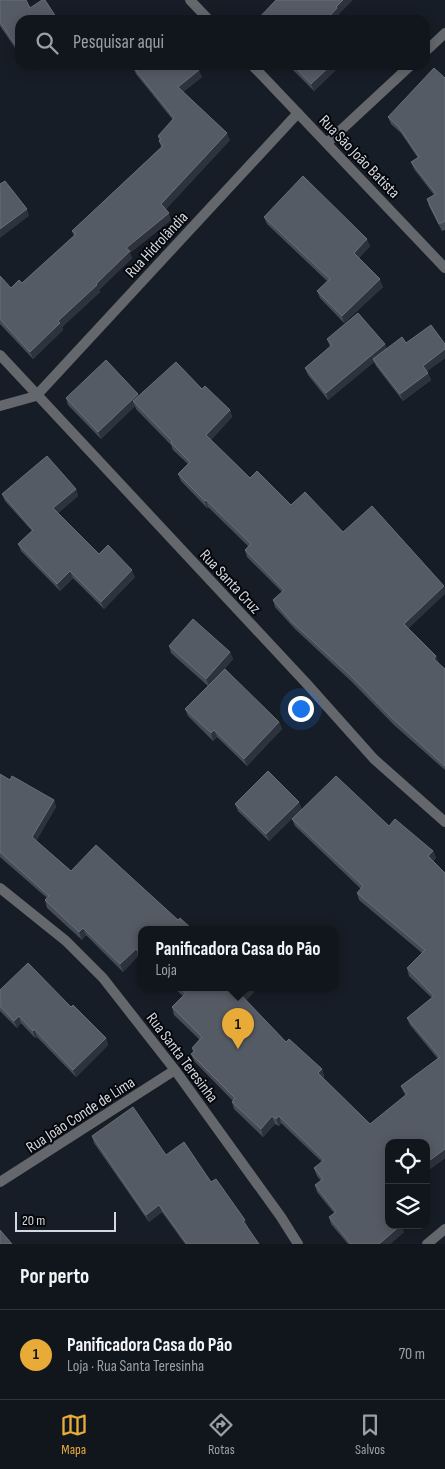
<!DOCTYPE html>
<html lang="pt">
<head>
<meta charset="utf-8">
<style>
  body { margin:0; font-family:"Sofia Sans Condensed",sans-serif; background:#1e2329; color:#f1f3f6 }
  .controls { position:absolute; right:15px; bottom:15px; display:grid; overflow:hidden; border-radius:10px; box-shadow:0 2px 12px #0003 }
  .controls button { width:45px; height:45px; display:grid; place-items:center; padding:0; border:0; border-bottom:1px solid #30353b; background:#11161c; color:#f1f3f6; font:25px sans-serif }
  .scale { position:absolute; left:15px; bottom:12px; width:101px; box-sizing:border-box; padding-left:5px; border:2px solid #d3d7de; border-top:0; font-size:14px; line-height:18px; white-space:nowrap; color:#d3d7de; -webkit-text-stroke:4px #05070b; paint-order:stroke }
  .you { position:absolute; left:300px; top:708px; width:18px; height:18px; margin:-12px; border:4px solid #fff; border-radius:50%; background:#1a73e8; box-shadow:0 0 0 8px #1a73e833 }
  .badge { display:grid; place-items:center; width:32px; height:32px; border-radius:50%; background:#e8ab37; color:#111; font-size:16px; font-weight:700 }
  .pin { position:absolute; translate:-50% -41px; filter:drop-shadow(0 1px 2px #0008) }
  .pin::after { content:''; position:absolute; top:26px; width:18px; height:15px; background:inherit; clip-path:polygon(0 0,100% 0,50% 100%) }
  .popup { position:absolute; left:138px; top:926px; width:200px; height:65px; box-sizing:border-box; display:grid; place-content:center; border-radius:10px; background:#11161c; filter:drop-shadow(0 1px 4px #0005); font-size:16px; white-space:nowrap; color:#9c9fa3 }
  .popup b { font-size:19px; color:#f1f3f6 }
  .popup::after { content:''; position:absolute; left:50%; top:100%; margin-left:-10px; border:10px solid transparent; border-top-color:#11161c }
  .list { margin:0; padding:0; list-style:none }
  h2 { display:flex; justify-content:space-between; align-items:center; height:65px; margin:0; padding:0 20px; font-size:21px }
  h2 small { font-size:16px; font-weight:400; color:#9c9fa3 }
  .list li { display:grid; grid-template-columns:32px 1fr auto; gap:15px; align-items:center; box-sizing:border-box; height:90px; padding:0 20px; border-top:1px solid #30353b }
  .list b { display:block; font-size:19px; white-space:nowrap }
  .list p { margin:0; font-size:16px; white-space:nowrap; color:#9c9fa3 }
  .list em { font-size:16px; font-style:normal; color:#9c9fa3 }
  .icon { flex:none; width:28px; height:28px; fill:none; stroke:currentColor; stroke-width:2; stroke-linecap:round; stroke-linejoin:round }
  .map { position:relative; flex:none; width:445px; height:1244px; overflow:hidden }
  .search { position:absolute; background:#11161c; box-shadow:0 2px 12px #0003; left:15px; right:15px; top:15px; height:55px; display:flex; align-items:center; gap:12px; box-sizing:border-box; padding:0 18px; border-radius:15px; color:#9c9fa3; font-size:19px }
  .sheet { height:155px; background:#11161c }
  nav { display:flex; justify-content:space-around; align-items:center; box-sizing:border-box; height:70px; border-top:1px solid #30353b; background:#11161c; font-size:14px; color:#9c9fa3 }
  nav a { display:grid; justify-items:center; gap:2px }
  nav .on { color:#e8ab37 }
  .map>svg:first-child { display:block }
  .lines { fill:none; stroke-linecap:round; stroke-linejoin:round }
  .minor { stroke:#64676c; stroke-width:10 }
  .wall { fill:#464c56 }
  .shaded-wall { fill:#2d333d }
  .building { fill:#555b65; stroke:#696f78 }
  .labels { text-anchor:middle; stroke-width:4; stroke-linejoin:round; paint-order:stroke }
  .street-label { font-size:16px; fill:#d3d7de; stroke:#05070b }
</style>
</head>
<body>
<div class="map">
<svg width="445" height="1244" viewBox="0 0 445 1244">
  <rect width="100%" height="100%" fill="#171d26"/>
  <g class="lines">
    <path class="minor" d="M 190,0 L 209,20
      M 425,52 L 445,33
      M 252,65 L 445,268
      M 327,143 L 411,65
      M 0,355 L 307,684 L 374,759 L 445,822
      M 0,406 L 36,396 L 298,113
      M 0,888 L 66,941 L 103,978 L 175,1070 L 281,1217 L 298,1244
      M 0,1182 L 175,1070
      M 427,1244 L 445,1229"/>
  </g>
  <path class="wall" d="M 0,0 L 20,20 L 20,55 L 0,26 Z
    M 135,65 L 195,65 L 202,77 L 183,92 L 230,140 L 166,209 L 171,220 L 130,253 L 132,258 L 99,290 L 100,292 L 62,327 L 63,330 L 33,359 L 0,324 L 0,276 L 11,288 L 22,283 L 74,236 L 72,231 L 161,147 L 158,136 L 173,120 L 136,74 L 133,67 Z
    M 288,65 L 341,65 L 314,91 Z
    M 445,78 L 445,230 L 442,231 L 429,206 L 427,199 L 434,195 L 414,169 L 411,162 L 418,158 L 401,133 L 391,124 L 388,117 Z
    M 264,217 L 370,246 L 359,258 L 383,287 L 344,323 L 320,298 L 317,291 L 327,281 L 267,224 Z
    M 327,339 L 387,349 L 406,343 L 445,358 L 427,371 L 431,380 L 403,401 L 376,366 L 374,362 L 328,400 L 308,375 L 305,368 L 330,347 Z
    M 202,389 L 230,410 L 232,417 L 211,440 L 250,478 L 409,629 L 439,664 L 445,669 L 445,770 L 394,725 L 352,682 L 295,629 L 275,607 L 273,600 L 282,592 L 247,557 L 245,550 L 248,546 L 208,507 L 207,508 L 181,481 L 178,474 L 188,464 L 173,450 L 171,445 L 136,409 L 135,406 L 101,439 L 68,405 L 66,398 L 139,396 Z
    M 76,489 L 78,496 L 58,513 L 99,554 L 135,577 L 104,609 L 73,578 L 60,591 L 21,551 L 18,544 L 32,531 L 5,501 L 2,494 Z
    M 169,646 L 230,652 L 233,659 L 220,674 L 279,722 L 282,729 L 247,766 L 217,737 L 213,741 L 188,716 L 185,709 L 208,686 L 171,653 Z
    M 0,774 L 10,780 L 54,800 L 56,807 L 36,841 L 71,871 L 178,920 L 193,930 L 142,930 L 142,959 L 138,956 L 123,972 L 86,935 L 82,940 L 47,908 L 45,900 L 47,898 L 0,857 Z
    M 235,804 L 302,809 L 269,841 L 238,811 Z
    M 292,819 L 389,826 L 433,851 L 436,858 L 433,861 L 445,873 L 445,1158 L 426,1172 L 426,1143 L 389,1225 L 404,1232 L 390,1244 L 348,1244 L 331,1224 L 329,1217 L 334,1213 L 317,1192 L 315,1185 L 321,1181 L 317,1176 L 314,1168 L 322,1162 L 281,1123 L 279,1126 L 275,1124 L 263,1137 L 234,1109 L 232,1102 L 233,1101 L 194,1061 L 191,1054 L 193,1052 L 192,1048 L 200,1040 L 174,1015 L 172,1007 L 183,996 L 174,988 L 253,988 L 254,992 L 246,1000 L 286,1042 L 322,1069 L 324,1076 L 323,1078 L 370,1124 L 406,1096 L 404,1093 L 401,1086 L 438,1059 L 410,1025 L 407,1018 L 432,998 L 409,976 L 407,968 L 422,953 L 359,900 L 357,893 L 361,889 L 295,826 Z
    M 0,990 L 71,1007 L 106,1038 L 108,1045 L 76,1077 L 37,1037 L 35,1038 L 21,1023 L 17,1028 L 0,1011 Z
    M 92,1136 L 166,1155 L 211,1182 L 248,1227 L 247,1227 L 259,1244 L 185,1244 L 162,1212 L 149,1222 L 94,1143 Z"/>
  <path class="shaded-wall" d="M 343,0 L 353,0 L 339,14 L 340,16 L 335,20 L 326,20 L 336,7 Z
    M 331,65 L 341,65 L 314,91 L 311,84 Z
    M 199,70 L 202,77 L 181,94 L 178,87 Z
    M 227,133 L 230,140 L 164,211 L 161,204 Z
    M 27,209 L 29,216 L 0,238 L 0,229 Z
    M 169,213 L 171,220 L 130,253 L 132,258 L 99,290 L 100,292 L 62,327 L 63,330 L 33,359 L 30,352 L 58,321 L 96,284 L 126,248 Z
    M 367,239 L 370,246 L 357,260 L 354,253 Z
    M 380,279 L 383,287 L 344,323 L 342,316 Z
    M 385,344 L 388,351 L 373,359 L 374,362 L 328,400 L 326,393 Z
    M 445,349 L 445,358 L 425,373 L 423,366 Z
    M 428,373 L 431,380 L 403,401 L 400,394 Z
    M 138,394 L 141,401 L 133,401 L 135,406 L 101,439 L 98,432 Z
    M 230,410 L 232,417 L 209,442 L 206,435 Z
    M 76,489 L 78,496 L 56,515 L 53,508 Z
    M 206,500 L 208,507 L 207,508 L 205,501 Z
    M 132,570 L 135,577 L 104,609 L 101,602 Z
    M 70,571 L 73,578 L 60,591 L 57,584 Z
    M 444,586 L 445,589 L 445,594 L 406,631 L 404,624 Z
    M 230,652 L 233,659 L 209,686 L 206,679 Z
    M 436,656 L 439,663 L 434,659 Z
    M 279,722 L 282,729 L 247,766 L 244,759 Z
    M 214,730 L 217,737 L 213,741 L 211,733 Z
    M 54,800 L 56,807 L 34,845 L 32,837 Z
    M 299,802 L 302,809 L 269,841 L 266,834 Z
    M 433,851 L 436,858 L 431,864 L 428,856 Z
    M 83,928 L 86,935 L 82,940 L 79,932 Z
    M 136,949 L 138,956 L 123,972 L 120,964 Z
    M 248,988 L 253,988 L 254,992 L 244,1002 L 241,995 Z
    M 19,1016 L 21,1023 L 17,1028 L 14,1021 Z
    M 34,1029 L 37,1037 L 35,1038 L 33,1031 Z
    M 106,1038 L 108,1045 L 76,1077 L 73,1070 Z
    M 322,1069 L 324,1076 L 320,1080 L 318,1073 Z
    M 272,1116 L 275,1124 L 263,1137 L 261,1129 Z
    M 279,1116 L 281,1123 L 279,1126 L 276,1119 Z
    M 445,1149 L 445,1158 L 426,1172 L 426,1163 Z
    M 159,1205 L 162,1212 L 149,1222 L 146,1215 Z
    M 245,1220 L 248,1227 L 245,1229 L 243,1221 Z
    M 401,1225 L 404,1232 L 390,1244 L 379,1244 Z"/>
  <path class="building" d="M 0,0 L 26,0 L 30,8 L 42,0 L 45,0 L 58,20 L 20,20 L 20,52 L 0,22 Z
    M 276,0 L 343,0 L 336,7 L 337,8 L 326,20 L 257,20 Z
    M 135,65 L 154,65 L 156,66 L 157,65 L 195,65 L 199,70 L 178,87 L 227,133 L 161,204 L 169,213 L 126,248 L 130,251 L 96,284 L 97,285 L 58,321 L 60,323 L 30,352 L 0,319 L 0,276 L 11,288 L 19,280 L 22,283 L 76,234 L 72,231 L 163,146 L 159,141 L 161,139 L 158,136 L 174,118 L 133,67 Z
    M 293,65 L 331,65 L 311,84 Z
    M 434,68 L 445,78 L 445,221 L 439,224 L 427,199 L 436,194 L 411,162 L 419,157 L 398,126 L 388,117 Z
    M 303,176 L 367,239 L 354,253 L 380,279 L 342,316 L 317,291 L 330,279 L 264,217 Z
    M 5,181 L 27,209 L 0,229 L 0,184 Z
    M 358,313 L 385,344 L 326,393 L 305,368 L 332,345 L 327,339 Z
    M 431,325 L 445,344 L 445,349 L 423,366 L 428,373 L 400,394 L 373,359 L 402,337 L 406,343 Z
    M 106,360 L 138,394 L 98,432 L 66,398 Z
    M 176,362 L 202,389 L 205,386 L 230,410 L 206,435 L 250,478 L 257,471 L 291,505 L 305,492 L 343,532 L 372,506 L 444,586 L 404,624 L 436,656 L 434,659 L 445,669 L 445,766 L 392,718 L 350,675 L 292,622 L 273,600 L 284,590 L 245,550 L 251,544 L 206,500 L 205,501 L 178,474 L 190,462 L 171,443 L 172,441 L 133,401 Z
    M 47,456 L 76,489 L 53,508 L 99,554 L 108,545 L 132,570 L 101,602 L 70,571 L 57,584 L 18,544 L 33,530 L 2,494 Z
    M 193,619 L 230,652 L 206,679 L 169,646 Z
    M 225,669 L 279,722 L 244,759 L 214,730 L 211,733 L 185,709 Z
    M 268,771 L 299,802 L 266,834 L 235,804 Z
    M 0,774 L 10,780 L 12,776 L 54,800 L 32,837 L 71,871 L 96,845 L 178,920 L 180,918 L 193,930 L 142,930 L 142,954 L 136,949 L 120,964 L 83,928 L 79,932 L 45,900 L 49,896 L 0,852 Z
    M 336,776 L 389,826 L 395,819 L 433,851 L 428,856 L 445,873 L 445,1149 L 426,1163 L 426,1143 L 389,1143 L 389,1225 L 401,1225 L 379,1244 L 351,1244 L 329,1217 L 336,1212 L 315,1185 L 323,1179 L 314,1168 L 324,1160 L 279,1116 L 276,1119 L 272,1116 L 261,1129 L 232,1102 L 235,1098 L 191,1054 L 195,1051 L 192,1048 L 202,1037 L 172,1007 L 186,993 L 179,988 L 248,988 L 241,995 L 286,1042 L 289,1039 L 322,1069 L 318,1073 L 370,1124 L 407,1094 L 401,1086 L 440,1057 L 407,1018 L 434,996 L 407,968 L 425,950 L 357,893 L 363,886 L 292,819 Z
    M 28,963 L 71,1007 L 73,1005 L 106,1038 L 73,1070 L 34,1029 L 33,1031 L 19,1016 L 14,1021 L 0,1006 L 0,990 Z
    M 133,1107 L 166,1155 L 184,1142 L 211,1182 L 216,1179 L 245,1220 L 243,1221 L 259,1244 L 187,1244 L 159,1205 L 146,1215 L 92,1136 Z
    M 0,1230 L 12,1244 L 0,1244 Z"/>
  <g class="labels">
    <g class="street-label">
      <text transform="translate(360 156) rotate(46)" y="6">Rua São João Batista</text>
      <text transform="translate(156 244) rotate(-47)" y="6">Rua Hidrolândia</text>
      <text transform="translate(231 581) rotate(47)" y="6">Rua Santa Cruz</text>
      <text transform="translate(183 1057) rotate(53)" y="6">Rua Santa Teresinha</text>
      <text transform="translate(80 1114) rotate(-33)" y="6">Rua João Conde de Lima</text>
    </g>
  </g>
</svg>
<div class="controls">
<button><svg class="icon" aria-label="locate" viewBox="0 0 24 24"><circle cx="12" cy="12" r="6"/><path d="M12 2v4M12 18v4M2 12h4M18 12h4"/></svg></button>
<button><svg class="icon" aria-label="layers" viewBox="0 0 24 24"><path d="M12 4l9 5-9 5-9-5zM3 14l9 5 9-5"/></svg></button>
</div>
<div class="scale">20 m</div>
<div class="you"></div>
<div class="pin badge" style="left:238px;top:1049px">1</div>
<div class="popup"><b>Panificadora Casa do Pão</b>Loja</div>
<div class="search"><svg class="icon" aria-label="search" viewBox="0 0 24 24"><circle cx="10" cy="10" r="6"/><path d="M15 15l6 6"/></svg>Pesquisar aqui</div>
</div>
<section class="sheet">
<h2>Por perto<small></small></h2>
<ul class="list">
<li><span class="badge">1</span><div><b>Panificadora Casa do Pão</b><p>Loja · Rua Santa Teresinha</p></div><em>70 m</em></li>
</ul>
</section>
<nav>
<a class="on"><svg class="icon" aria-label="map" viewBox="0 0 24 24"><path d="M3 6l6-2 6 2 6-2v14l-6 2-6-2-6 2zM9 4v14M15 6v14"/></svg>Mapa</a>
<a><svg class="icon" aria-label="directions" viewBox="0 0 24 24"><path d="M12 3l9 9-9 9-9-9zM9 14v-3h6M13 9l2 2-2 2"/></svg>Rotas</a>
<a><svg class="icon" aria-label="saved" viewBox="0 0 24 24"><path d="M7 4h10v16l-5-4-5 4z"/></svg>Salvos</a>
</nav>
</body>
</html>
